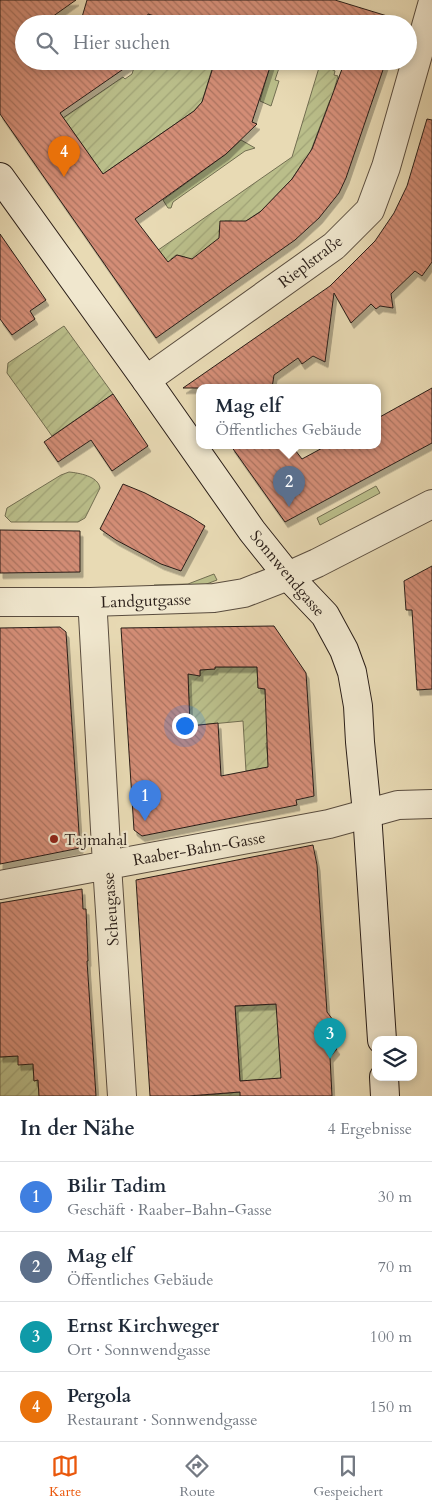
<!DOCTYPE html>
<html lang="de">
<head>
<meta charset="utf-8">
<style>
  body { margin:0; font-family:Cardo,serif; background:#f6f6f7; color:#1f2937 }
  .controls { position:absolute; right:15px; bottom:15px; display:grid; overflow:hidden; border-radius:10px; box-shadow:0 2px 8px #0003 }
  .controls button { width:45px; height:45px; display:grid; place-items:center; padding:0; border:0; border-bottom:1px solid #e0e1e3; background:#fff; color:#1f2937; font:25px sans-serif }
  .you { position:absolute; left:184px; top:725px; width:18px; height:18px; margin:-12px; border:4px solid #fff; border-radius:50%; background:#1a73e8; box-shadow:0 0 0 8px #1a73e833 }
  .badge { display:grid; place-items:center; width:32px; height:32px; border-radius:50%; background:#ea580c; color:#fff; font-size:16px; font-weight:700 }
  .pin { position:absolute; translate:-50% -41px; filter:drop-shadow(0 1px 2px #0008) }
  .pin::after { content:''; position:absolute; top:26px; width:18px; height:15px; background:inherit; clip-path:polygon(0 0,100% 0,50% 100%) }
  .popup { position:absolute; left:196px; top:384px; width:185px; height:65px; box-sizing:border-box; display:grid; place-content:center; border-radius:10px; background:#fff; filter:drop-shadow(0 1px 4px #0005); font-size:16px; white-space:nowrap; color:#747a83 }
  .popup b { font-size:19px; color:#1f2937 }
  .popup::after { content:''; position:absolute; left:50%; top:100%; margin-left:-10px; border:10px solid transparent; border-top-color:#fff }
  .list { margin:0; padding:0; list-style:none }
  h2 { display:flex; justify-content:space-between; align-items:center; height:65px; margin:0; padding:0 20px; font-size:21px }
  h2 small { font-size:16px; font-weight:400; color:#747a83 }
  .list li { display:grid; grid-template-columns:32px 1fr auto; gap:15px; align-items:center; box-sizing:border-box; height:70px; padding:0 20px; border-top:1px solid #e0e1e3 }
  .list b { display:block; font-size:19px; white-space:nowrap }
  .list p { margin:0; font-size:16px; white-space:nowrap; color:#747a83 }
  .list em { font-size:16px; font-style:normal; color:#747a83 }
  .icon { flex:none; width:28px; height:28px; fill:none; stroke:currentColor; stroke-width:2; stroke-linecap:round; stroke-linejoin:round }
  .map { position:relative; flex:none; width:432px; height:1096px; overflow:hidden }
  .search { position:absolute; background:#fff; box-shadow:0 2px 8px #0003; left:15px; right:15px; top:15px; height:55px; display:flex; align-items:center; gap:12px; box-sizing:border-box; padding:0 18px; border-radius:28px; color:#747a83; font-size:19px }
  .sheet { height:345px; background:#fff }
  nav { display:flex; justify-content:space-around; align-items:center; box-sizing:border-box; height:70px; border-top:1px solid #e0e1e3; background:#fff; font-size:14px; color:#747a83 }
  nav a { display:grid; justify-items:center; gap:2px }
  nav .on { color:#ea580c }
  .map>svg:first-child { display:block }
  .grass { fill:#babe8a; stroke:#726e51 }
  .garden { fill:url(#garden-furrows); stroke:#726e51 }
  .building { fill:url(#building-back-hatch); stroke:#2a1e18; fill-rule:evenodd; filter:url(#shadow) }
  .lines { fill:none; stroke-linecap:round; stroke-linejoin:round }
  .minor-casing { stroke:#5a4d3f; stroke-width:30 }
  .tertiary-casing { stroke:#5a4d3f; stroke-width:30 }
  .secondary-casing { stroke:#2a1e18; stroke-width:30 }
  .minor { stroke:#f0e7ce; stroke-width:28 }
  .tertiary { stroke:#f0e7ce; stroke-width:28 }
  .secondary { stroke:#f0e7ce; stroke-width:28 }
  .poi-dot { fill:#8f2418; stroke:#f0e7ce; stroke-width:2 }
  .labels { text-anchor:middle; stroke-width:4.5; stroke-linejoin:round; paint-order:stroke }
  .street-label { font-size:16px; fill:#2a1e18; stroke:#f0e7ce }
  .poi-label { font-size:16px; fill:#2a1e18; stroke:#f0e7ce; text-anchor:start }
</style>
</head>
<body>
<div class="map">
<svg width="432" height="1096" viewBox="0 0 432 1096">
  <defs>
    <pattern id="garden-furrows" width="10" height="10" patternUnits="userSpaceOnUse" patternTransform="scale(1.25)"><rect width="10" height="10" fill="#babe8a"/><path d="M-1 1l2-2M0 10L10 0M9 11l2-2" fill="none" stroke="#a0a376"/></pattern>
    <pattern id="building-back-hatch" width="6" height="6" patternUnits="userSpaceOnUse" patternTransform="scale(1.25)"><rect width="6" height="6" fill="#d38d76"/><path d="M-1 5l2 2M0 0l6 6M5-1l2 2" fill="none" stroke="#ab7360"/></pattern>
    <filter id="shadow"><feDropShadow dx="3" dy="5.5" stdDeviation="0" flood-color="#0004"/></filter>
  </defs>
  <rect width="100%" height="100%" fill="#e8dab4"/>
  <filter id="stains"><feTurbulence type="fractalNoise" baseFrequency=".004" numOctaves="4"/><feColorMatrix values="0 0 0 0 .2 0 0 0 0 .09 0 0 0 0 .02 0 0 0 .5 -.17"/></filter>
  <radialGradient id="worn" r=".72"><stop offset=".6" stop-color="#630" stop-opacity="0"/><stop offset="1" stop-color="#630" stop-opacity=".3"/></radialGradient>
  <path class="grass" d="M 270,65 L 279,68 L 275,80 L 279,81 L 271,106 L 260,101 Z
    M 241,140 L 255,148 L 245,151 L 173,202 L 171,208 L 168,208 L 163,200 L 226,154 Z
    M 376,486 L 380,493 L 320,525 L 317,518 Z
    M 214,574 L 217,580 L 204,585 L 154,593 L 154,585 L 188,584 Z"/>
  <path class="garden" d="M 136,61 L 186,61 L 212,69 L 202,102 L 194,111 L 103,174 L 63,118 L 123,77 L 125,79 L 132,74 Z
    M 321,61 L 330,61 L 331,69 L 335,71 L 334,75 L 338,76 L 334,90 L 339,91 L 330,100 L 310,153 L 314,163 L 305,159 L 292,179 L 269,203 L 270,205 L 237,227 L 232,221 L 225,221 L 220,225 L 219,232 L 223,237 L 189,263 L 185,257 L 176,255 L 171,259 L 172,267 L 151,255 L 292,157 Z
    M 64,326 L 113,394 L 52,436 L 7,373 L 8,363 Z
    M 69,472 C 79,473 98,476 100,488 L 85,518 L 78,522 L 11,522 L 5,516 L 7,508 L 61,475 Z
    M 215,667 L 257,667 L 258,688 L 265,689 L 268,743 L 266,743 L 269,767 L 246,771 L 243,721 L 169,728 L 189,713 L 188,670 L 200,676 L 200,670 L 215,669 Z
    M 282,1004 L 287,1078 L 240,1081 L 235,1006 Z
    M 36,1055 L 33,1067 L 34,1081 L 38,1080 L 39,1096 L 0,1096 L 0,1057 Z
    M 240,1092 L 241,1096 L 196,1096 Z"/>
  <path class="building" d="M 0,0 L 76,0 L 42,24 L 24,24 L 24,61 L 135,61 L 60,113 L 103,174 L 194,111 L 202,102 L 215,61 L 272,61 L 252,122 L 257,124 L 226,154 L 135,219 L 168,262 L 177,255 L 192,259 L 219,238 L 220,221 L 246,221 L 260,212 L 292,179 L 312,149 L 345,61 L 386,61 L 346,178 L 339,193 L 319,218 L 295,240 L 156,338 L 0,114 Z
    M 87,0 L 335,0 L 397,19 L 396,24 L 181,24 L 148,14 L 145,24 L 80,24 Z
    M 427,119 L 432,120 L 432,262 L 422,276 L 415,271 L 391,294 L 393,308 L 380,306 L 376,309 L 371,304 L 351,323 L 334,293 L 325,362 L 313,356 L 302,364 L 298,358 L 274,375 L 272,388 L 183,388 L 330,286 L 375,241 L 394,213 L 407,186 Z
    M 0,234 L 46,300 L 30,311 L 35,319 L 12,335 L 0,319 Z
    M 432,388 L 432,443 L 285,522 L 231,446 L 292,446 L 302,459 L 326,446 L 378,446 L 378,418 Z
    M 113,394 L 148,446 L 112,471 L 91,440 L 58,462 L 44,442 Z
    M 123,484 L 145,493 L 191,517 L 205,526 L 181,571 L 161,564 L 116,540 L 100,529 Z
    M 0,530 L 80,531 L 80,572 L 0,573 Z
    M 432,566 L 432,689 L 417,690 L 412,610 L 406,610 L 404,581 Z
    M 274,626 L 306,673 L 314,796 L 296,800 L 297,805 L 142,836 L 134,830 L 121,628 ZM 215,667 L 257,667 L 258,688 L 265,689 L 268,767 L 221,776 L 218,723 L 190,726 L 188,674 L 200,676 L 200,670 L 215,669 Z
    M 60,627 L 66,632 L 80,848 L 0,864 L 0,628 Z
    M 313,845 L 317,865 L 327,1012 L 336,1024 L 325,1034 L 337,1049 L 330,1057 L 332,1096 L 240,1096 L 240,1092 L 188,1096 L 150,1096 L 136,880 ZM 276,1004 L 281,1078 L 240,1081 L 235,1006 Z
    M 82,889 L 83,909 L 86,909 L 88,961 L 87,961 L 96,1096 L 39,1096 L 38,1080 L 34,1081 L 33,1064 L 18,1065 L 18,1056 L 0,1057 L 0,903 Z"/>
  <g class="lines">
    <g class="minor-casing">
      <path id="minor" d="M 146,380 L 334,246 L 370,210 L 386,167 L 432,5
        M 0,602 L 90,602 L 214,598 L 244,593 L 288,576
        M 90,602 L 93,615 L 107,865 L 122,1096
        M 0,885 L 329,824 L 398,805 L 432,804"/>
    </g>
    <g class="tertiary-casing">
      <path id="tertiary" d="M 288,576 L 317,563 L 432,504"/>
    </g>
    <g class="secondary-casing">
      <path id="secondary" d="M 0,177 L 146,380 L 252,531 L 288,576 L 325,615 L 344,650 L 352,672 L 358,706 L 360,742 L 367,813 L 382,1040
        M 384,1077 L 385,1096"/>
    </g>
    <use href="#minor" class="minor"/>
    <use href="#tertiary" class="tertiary"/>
    <use href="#secondary" class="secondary"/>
  </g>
  <circle class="poi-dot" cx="54" cy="839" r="5"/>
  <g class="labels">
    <g class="street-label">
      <text transform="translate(310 261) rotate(-37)" y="6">Rieplstraße</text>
      <text transform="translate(288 573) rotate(50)" y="6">Sonnwendgasse</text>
      <text transform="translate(146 600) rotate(-2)" y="6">Landgutgasse</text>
      <text transform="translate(199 848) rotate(-10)" y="6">Raaber-Bahn-Gasse</text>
      <text transform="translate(110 909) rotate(-94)" y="6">Scheugasse</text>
    </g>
    <g class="poi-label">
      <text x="64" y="845">Tajmahal</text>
    </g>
  </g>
  <rect width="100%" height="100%" filter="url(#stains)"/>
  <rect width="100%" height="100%" fill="url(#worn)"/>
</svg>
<div class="controls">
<button><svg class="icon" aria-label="layers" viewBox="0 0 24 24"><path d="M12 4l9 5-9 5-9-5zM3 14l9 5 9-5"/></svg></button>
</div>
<div class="you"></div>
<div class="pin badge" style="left:145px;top:821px;background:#3f7fe0">1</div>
<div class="pin badge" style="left:289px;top:507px;background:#5c6f8a">2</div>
<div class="popup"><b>Mag elf</b>Öffentliches Gebäude</div>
<div class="pin badge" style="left:330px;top:1059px;background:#0f9aa8">3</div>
<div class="pin badge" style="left:64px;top:177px;background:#e8710a">4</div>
<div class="search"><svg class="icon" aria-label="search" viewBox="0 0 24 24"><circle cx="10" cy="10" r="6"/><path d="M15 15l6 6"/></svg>Hier suchen</div>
</div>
<section class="sheet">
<h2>In der Nähe<small>4 Ergebnisse</small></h2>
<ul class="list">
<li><span class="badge" style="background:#3f7fe0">1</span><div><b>Bilir Tadim</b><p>Geschäft · Raaber-Bahn-Gasse</p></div><em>30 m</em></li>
<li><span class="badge" style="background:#5c6f8a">2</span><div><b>Mag elf</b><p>Öffentliches Gebäude</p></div><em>70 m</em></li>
<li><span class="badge" style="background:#0f9aa8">3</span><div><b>Ernst Kirchweger</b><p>Ort · Sonnwendgasse</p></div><em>100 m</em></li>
<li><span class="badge" style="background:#e8710a">4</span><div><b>Pergola</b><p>Restaurant · Sonnwendgasse</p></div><em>150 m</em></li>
</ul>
</section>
<nav>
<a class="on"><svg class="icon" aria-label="map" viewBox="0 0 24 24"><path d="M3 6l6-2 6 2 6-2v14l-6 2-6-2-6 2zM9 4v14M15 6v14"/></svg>Karte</a>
<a><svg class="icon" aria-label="directions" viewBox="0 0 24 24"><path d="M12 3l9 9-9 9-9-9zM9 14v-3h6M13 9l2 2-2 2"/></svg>Route</a>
<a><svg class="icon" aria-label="saved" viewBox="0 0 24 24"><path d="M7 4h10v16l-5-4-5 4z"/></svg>Gespeichert</a>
</nav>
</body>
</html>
